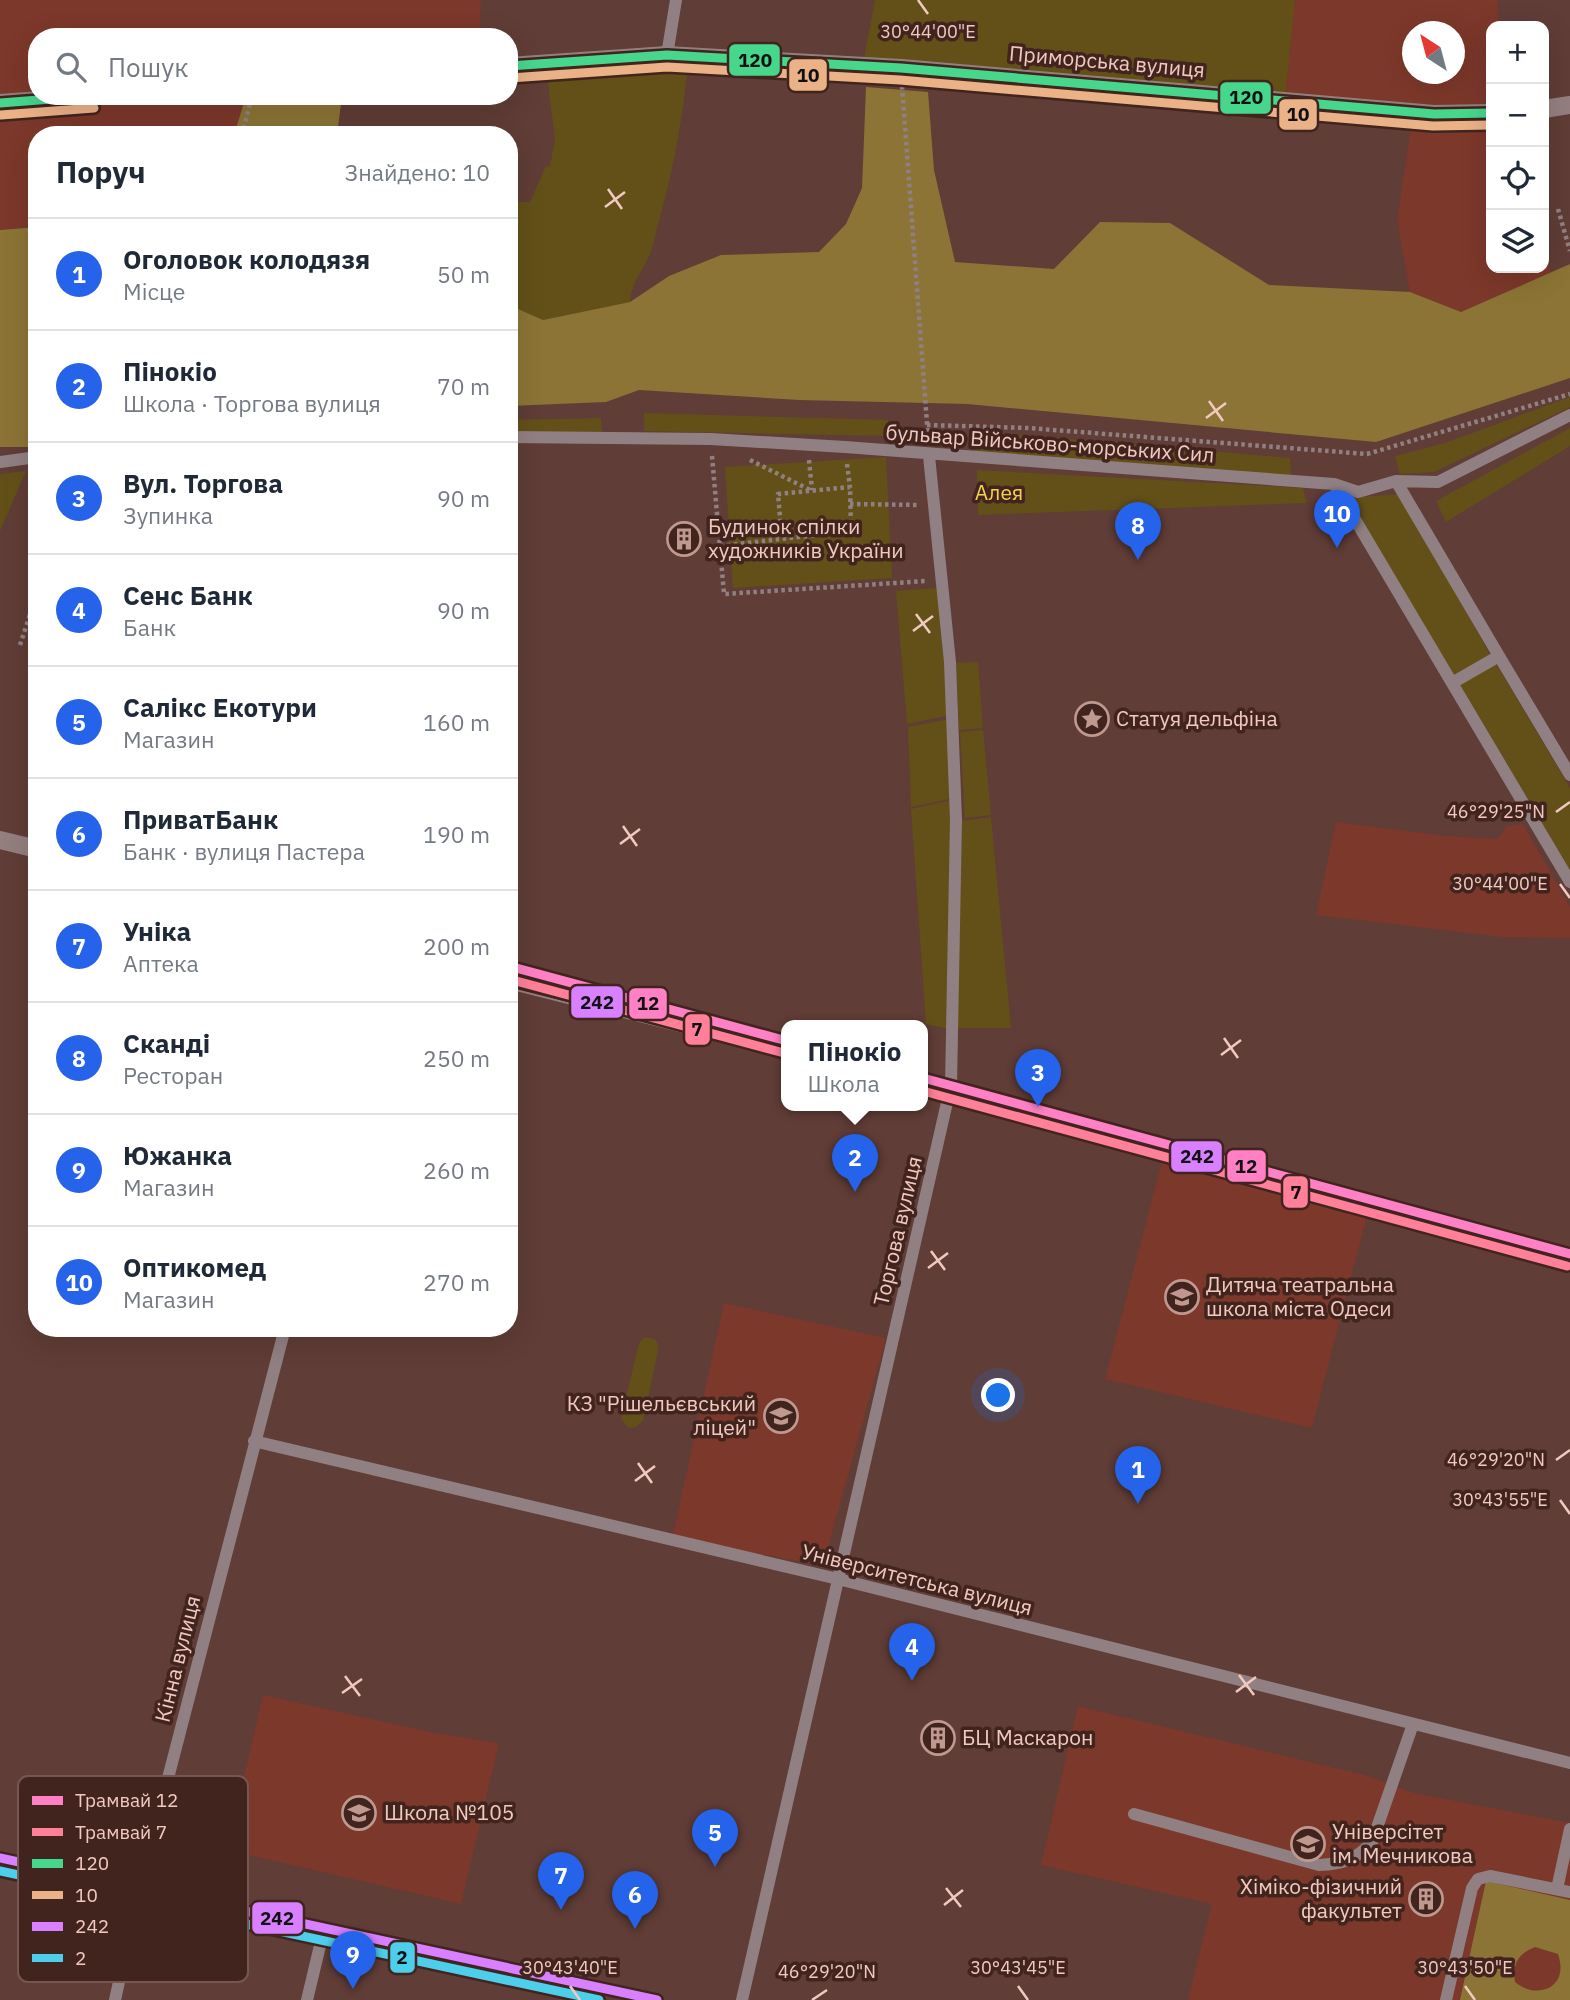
<!DOCTYPE html>
<html lang="uk">
<head>
<meta charset="utf-8">
<style>
  body { margin:0; font-family:"IBM Plex Sans",sans-serif; background:#f6f6f7; color:#1f2937 }
  .controls { position:absolute; right:21px; top:21px; display:grid; overflow:hidden; border-radius:14px; box-shadow:0 7px 28px #0002 }
  .controls button { width:63px; height:63px; display:grid; place-items:center; padding:0; border:0; border-bottom:2px solid #e0e1e3; background:#fff; color:#1f2937; font:35px sans-serif }
  .compass { position:absolute; left:1402px; top:21px; width:63px; height:63px; border-radius:50%; background:#fff; box-shadow:0 7px 28px #0002; rotate:324deg }
  .you { position:absolute; left:999px; top:1396px; width:24px; height:24px; margin:-18px; border:5px solid #fff; border-radius:50%; background:#1a73e8; box-shadow:0 0 0 10px #1a73e833 }
  .badge { display:grid; place-items:center; width:46px; height:46px; border-radius:50%; background:#2563eb; color:#fff; font-size:23px; font-weight:700 }
  .pin { position:absolute; translate:-50% -58px; filter:drop-shadow(0 2px 4px #0008) }
  .pin::after { content:''; position:absolute; top:37px; width:24px; height:21px; background:inherit; clip-path:polygon(0 0,100% 0,50% 100%) }
  .popup { position:absolute; left:781px; top:1020px; width:147px; height:91px; box-sizing:border-box; display:grid; place-content:center; border-radius:14px; background:#fff; filter:drop-shadow(0 2px 5px #0005); font-size:23px; white-space:nowrap; color:#747a83 }
  .popup b { font-size:26px; color:#1f2937 }
  .popup::after { content:''; position:absolute; left:50%; top:100%; margin-left:-14px; border:14px solid transparent; border-top-color:#fff }
  .list { margin:0; padding:0; list-style:none }
  h2 { display:flex; justify-content:space-between; align-items:center; height:91px; margin:0; padding:0 28px; font-size:30px }
  h2 small { font-size:23px; font-weight:400; color:#747a83 }
  .list li { display:grid; grid-template-columns:46px 1fr auto; gap:21px; align-items:center; box-sizing:border-box; height:112px; padding:0 28px; border-top:2px solid #e0e1e3 }
  .list b { display:block; font-size:26px; white-space:nowrap }
  .list p { margin:0; font-size:23px; white-space:nowrap; color:#747a83 }
  .list em { font-size:23px; font-style:normal; color:#747a83 }
  .icon { flex:none; width:38px; height:38px; fill:none; stroke:currentColor; stroke-width:2; stroke-linecap:round; stroke-linejoin:round }
  .map { position:relative; flex:none; width:1570px; height:2000px; overflow:hidden }
  .search { position:absolute; background:#fff; box-shadow:0 7px 28px #0002; left:28px; top:28px; width:490px; height:77px; display:flex; align-items:center; gap:18px; box-sizing:border-box; padding:0 24px; border-radius:28px; color:#747a83; font-size:26px }
  .panel { position:absolute; background:#fff; box-shadow:0 7px 28px #0002; left:28px; top:126px; width:490px; height:1211px; border-radius:28px }
  .map>svg:first-child { display:block }
  .built { fill:#7c382a; fill-rule:evenodd }
  .green { fill:#635019 }
  .forest { fill:#8b7435; fill-rule:evenodd }
  .lines { fill:none; stroke-linecap:round; stroke-linejoin:round }
  .path { stroke:#918082; stroke-width:4.5; stroke-dasharray:3.5 3.5; stroke-linecap:butt }
  .minor { stroke:#918083; stroke-width:12 }
  .major { stroke:#947f7f; stroke-width:18 }
  .bus-1-casing { stroke:#42241e; stroke-width:14 }
  .bus-2-casing { stroke:#42241e; stroke-width:14 }
  .bus-3-casing { stroke:#42241e; stroke-width:14 }
  .bus-4-casing { stroke:#42241e; stroke-width:14 }
  .bus-1 { stroke:#46d78d; stroke-width:9 }
  .bus-2 { stroke:#ebb288; stroke-width:9 }
  .bus-3 { stroke:#d880ff; stroke-width:9 }
  .bus-4 { stroke:#4dcfeb; stroke-width:9 }
  .tram-1-casing { stroke:#42241e; stroke-width:14 }
  .tram-2-casing { stroke:#42241e; stroke-width:14 }
  .tram-1 { stroke:#ff80c5; stroke-width:9 }
  .tram-2 { stroke:#ff8098; stroke-width:9 }
  .ticks { fill:none; stroke:#f2c9c0; stroke-width:2.5 }
  .labels { text-anchor:middle; stroke-width:7; stroke-linejoin:round; paint-order:stroke }
  .street-label { font-size:21px; fill:#f2c9c0; stroke:#42241e }
  .park-label { font-size:21px; fill:#f6d14e; stroke:#42241e }
  .poi-label { font-size:21px; fill:#f2c9c0; stroke:#42241e; text-anchor:start }
  .key { fill:#42241e; stroke:#77564f; stroke-width:2 }
  .key-label { font-size:19px; fill:#f2c9c0 }
  .ticks-label { font-size:18px; text-anchor:middle; fill:#f2c9c0; stroke:#42241e; stroke-width:7; stroke-linejoin:round; paint-order:stroke }
  .line-badge { stroke:#42241e; stroke-width:2.5 }
  .pale-badge-label { font-size:19px; text-anchor:middle; font-weight:bold; fill:#111 }
</style>
</head>
<body>
<div class="map">
<svg width="1570" height="2000" viewBox="0 0 1570 2000">
  <rect width="100%" height="100%" fill="#603d36"/>
  <path class="built" d="M 0,0 L 481,0 L 479,37 L 37,37 L 37,96 L 0,101 Z
    M 1295,0 L 1498,0 L 1499,26 L 1491,26 L 1491,111 L 1285,98 ZM 1412,32 L 1454,32 L 1454,74 L 1412,74 Z
    M 194,96 L 246,96 L 234,135 L 37,135 L 37,227 L 0,230 L 0,107 Z
    M 1491,113 L 1491,268 L 1544,268 L 1544,247 L 1551,273 L 1461,312 L 1410,292 L 1397,220 L 1413,114 Z
    M 1336,822 L 1447,836 L 1498,839 L 1507,826 L 1523,824 L 1570,907 L 1570,938 L 1502,937 L 1316,915 Z
    M 1164,1154 L 1369,1208 L 1312,1428 L 1105,1379 Z
    M 724,1303 L 886,1338 L 823,1565 L 672,1539 Z
    M 263,1695 L 430,1732 L 499,1743 L 461,1904 L 227,1850 Z
    M 1078,1706 L 1365,1775 L 1414,1793 L 1570,1823 L 1570,2000 L 1188,2000 L 1212,1904 L 1041,1865 Z"/>
  <path class="green" d="M 875,0 L 1295,0 L 1285,98 L 863,63 Z
    M 688,58 C 683,127 670,182 652,248 C 646,268 631,281 630,302 L 543,320 L 509,305 L 509,202 L 530,202 L 546,166 L 550,167 L 555,138 L 546,66 Z
    M 1570,397 L 1570,407 L 1434,472 L 1400,474 L 1395,456 L 1445,443 Z
    M 644,413 L 888,420 L 888,436 L 644,431 Z
    M 601,418 L 602,434 L 509,433 L 509,420 Z
    M 1570,428 L 1570,446 L 1446,522 L 1436,501 Z
    M 974,431 L 1290,458 L 1291,475 L 975,455 Z
    M 886,457 L 892,578 L 733,588 L 725,467 Z
    M 977,470 L 1303,488 L 1307,503 L 978,515 Z
    M 26,471 L 25,473 L 0,531 L 0,474 Z
    M 1399,494 L 1491,656 L 1453,677 L 1349,498 Z
    M 938,588 L 950,715 L 907,724 L 896,591 Z
    M 978,662 L 983,728 L 959,730 L 956,663 Z
    M 1496,664 L 1570,788 L 1570,871 L 1460,685 Z
    M 950,719 L 954,798 L 911,807 L 908,727 Z
    M 983,730 L 991,815 L 965,818 L 960,732 Z
    M 953,800 L 949,1029 L 926,1024 L 911,809 Z
    M 991,817 L 1011,1028 L 957,1028 L 962,821 Z
    M 645,1337 L 655,1339 L 659,1347 L 643,1421 L 636,1427 L 629,1428 L 621,1419 L 639,1343 Z"/>
  <path class="forest" d="M 866,87 L 928,92 L 934,170 L 955,262 L 1054,269 L 1100,222 L 1170,223 L 1269,285 L 1410,292 L 1461,312 L 1570,264 L 1570,378 L 1376,442 L 967,404 L 799,400 L 639,390 L 606,402 L 509,406 L 509,305 L 543,320 L 630,302 L 669,276 L 721,255 L 819,252 L 846,224 L 862,188 Z
    M 246,96 L 342,96 L 337,135 L 234,135 Z
    M 37,227 L 37,447 L 0,447 L 0,230 Z
    M 1486,1881 L 1570,1900 L 1570,2000 L 1460,2000 ZM 1535,1947 L 1558,1954 C 1570,1989 1536,2000 1515,1982 C 1512,1964 1518,1954 1535,1947 Z"/>
  <g class="lines">
    <path class="path" d="M 902,86 L 928,437
      M 242,135 L 252,96
      M 1558,209 L 1570,251
      M 927,425 L 1028,428 L 1367,454 L 1570,394
      M 712,456 L 724,594 L 926,581
      M 750,460 L 812,491
      M 809,460 L 812,490
      M 847,464 L 850,487
      M 850,504 L 919,505
      M 720,546 L 851,531 L 850,487 L 778,494 L 782,539
      M 20,645 L 37,593"/>
    <path class="minor" d="M 667,55 L 676,0
      M 509,437 L 711,439 L 845,447 L 1334,484 L 1358,492 L 1396,481 L 1438,482 L 1570,415
      M 0,462 L 37,457
      M 1396,481 L 1499,656
      M 1334,484 L 1570,882
      M 1452,683 L 1499,656 L 1570,775
      M 254,1441 L 838,1579 L 1570,1763
      M 1134,1814 L 1319,1865 C 1342,1864 1356,1860 1372,1842 L 1413,1724
      M 0,1858 L 657,2000
      M 1557,1889 L 1570,1829
      M 115,2000 L 140,1886 L 285,1328
      M 307,2000 L 324,1929
      M 742,2000 L 951,1085 L 956,820 L 950,662 L 929,456
      M 1446,2000 L 1472,1888 L 1478,1879 L 1490,1876 L 1570,1892"/>
    <path class="major" d="M 509,66 L 667,55 L 901,68 L 1434,114 L 1491,113
      M 0,103 L 93,96
      M 1544,109 L 1570,105
      M 0,840 L 37,849
      M 509,980 L 787,1050
      M 923,1086 L 1061,1119 L 1570,1260"/>
    <g class="bus-1-casing">
      <path id="bus-1" d="M 509,66 L 667,55 L 901,68 L 1434,114 L 1491,113
        M 0,103 L 90,96"/>
    </g>
    <g class="bus-2-casing">
      <path id="bus-2" d="M 510,78 L 667,67 L 900,80 L 1433,126 L 1491,125
        M 1,115 L 94,108"/>
    </g>
    <g class="bus-3-casing">
      <path id="bus-3" d="M 509,980 L 787,1050
        M 923,1086 L 1061,1119 L 1570,1260
        M 0,1858 L 657,2000"/>
    </g>
    <g class="bus-4-casing">
      <path id="bus-4" d="M 0,1871 L 599,2000"/>
    </g>
    <use href="#bus-1" class="bus-1"/>
    <use href="#bus-2" class="bus-2"/>
    <use href="#bus-3" class="bus-3"/>
    <use href="#bus-4" class="bus-4"/>
    <g class="tram-1-casing">
      <path id="tram-1" d="M 509,966 L 787,1041
        M 923,1078 L 1570,1254"/>
    </g>
    <g class="tram-2-casing">
      <path id="tram-2" d="M 509,979 L 784,1053
        M 923,1091 L 1567,1266"/>
    </g>
    <use href="#tram-1" class="tram-1"/>
    <use href="#tram-2" class="tram-2"/>
  </g>
  <path class="ticks" d="M 918,0 L 928,14M 608,189 L 622,209M 605,207 L 625,192M 1209,401 L 1223,421M 1206,418 L 1226,403M 916,614 L 930,633M 913,631 L 933,616M 1556,812 L 1570,802M 623,826 L 637,846M 620,844 L 640,829M 1560,884 L 1570,898M 1224,1038 L 1238,1058M 1221,1055 L 1241,1040M 931,1251 L 945,1270M 928,1268 L 948,1253M 1556,1460 L 1570,1450M 638,1463 L 652,1483M 635,1481 L 655,1466M 1560,1500 L 1570,1514M 1239,1675 L 1254,1695M 345,1676 L 360,1696M 1236,1692 L 1256,1677M 342,1693 L 362,1679M 946,1888 L 961,1907M 944,1905 L 963,1890M 570,1986 L 580,2000M 1018,1986 L 1028,2000M 1465,1986 L 1475,2000M 812,2000 L 827,1990"/>
  <defs>
    <g id="building-ring" transform="scale(1.75)"><circle r="9.5" fill="#42241e" stroke="#bf9890" stroke-width="1.5"/><path d="M-4-6H4V6H1V3H-1V6H-4ZM-2.5-4.3h1.7v1.8h-1.7ZM.8-4.3h1.7v1.8H.8ZM-2.5-1h1.7V.8h-1.7ZM.8-1h1.7V.8H.8Z" fill="#bf9890"/></g>
    <g id="sight-ring" transform="scale(1.75)"><circle r="9.5" fill="#42241e" stroke="#bf9890" stroke-width="1.5"/><path d="M0-6L1.8-2.2L6-1.7L2.9 1.2L3.7 5.4L0 3.3L-3.7 5.4L-2.9 1.2L-6-1.7L-1.8-2.2Z" fill="#bf9890"/></g>
    <g id="school-ring" transform="scale(1.75)"><circle r="9.5" fill="#42241e" stroke="#bf9890" stroke-width="1.5"/><path d="M0-5L7-2L0 1L-7-2ZM-4 1L0 2.5L4 1V4Q0 6-4 4Z" fill="#bf9890"/></g>
    <g id="university-ring" transform="scale(1.75)"><circle r="9.5" fill="#42241e" stroke="#bf9890" stroke-width="1.5"/><path d="M0-5L7-2L0 1L-7-2ZM-4 1L0 2.5L4 1V4Q0 6-4 4Z" fill="#bf9890"/></g>
  </defs>
  <g fill-rule="evenodd">
    <use href="#building-ring" x="684" y="539"/>
    <use href="#sight-ring" x="1092" y="719"/>
    <use href="#school-ring" x="1182" y="1297"/>
    <use href="#school-ring" x="781" y="1416"/>
    <use href="#building-ring" x="938" y="1738"/>
    <use href="#school-ring" x="359" y="1813"/>
    <use href="#university-ring" x="1308" y="1844"/>
    <use href="#building-ring" x="1426" y="1899"/>
  </g>
  <g class="labels">
    <g class="street-label">
      <text transform="translate(1107 62) rotate(5)" y="7">Приморська вулиця</text>
      <text transform="translate(1050 444) rotate(4)" y="7">бульвар Військово-морських Сил</text>
      <text transform="translate(898 1231) rotate(-77)" y="7">Торгова вулиця</text>
      <text transform="translate(917 1580) rotate(14)" y="7">Університетська вулиця</text>
      <text transform="translate(178 1659) rotate(-76)" y="7">Кінна вулиця</text>
    </g>
    <g class="park-label">
      <text x="999" y="500">Алея</text>
    </g>
    <g class="poi-label">
      <text x="708" y="534">Будинок спілки<tspan x="708" dy="24">художників України</tspan></text>
      <text x="1116" y="726">Статуя дельфіна</text>
      <text x="1206" y="1292">Дитяча театральна<tspan x="1206" dy="24">школа міста Одеси</tspan></text>
      <text x="756" y="1411" text-anchor="end">КЗ "Рішельєвський<tspan x="756" dy="24">ліцей"</tspan></text>
      <text x="962" y="1745">БЦ Маскарон</text>
      <text x="384" y="1820">Школа №105</text>
      <text x="1332" y="1839">Універсітет<tspan x="1332" dy="24">ім. Мечникова</tspan></text>
      <text x="1402" y="1894" text-anchor="end">Хіміко-фізичний<tspan x="1402" dy="24">факультет</tspan></text>
    </g>
  </g>
  <rect x="18" y="1776" width="230" height="206" rx="10" class="key"/>
  <rect x="32" y="1796" width="31" height="9" fill="#ff80c5"/>
  <rect x="32" y="1828" width="31" height="8" fill="#ff8098"/>
  <rect x="32" y="1859" width="31" height="9" fill="#46d78d"/>
  <rect x="32" y="1891" width="31" height="8" fill="#ebb288"/>
  <rect x="32" y="1922" width="31" height="9" fill="#d880ff"/>
  <rect x="32" y="1954" width="31" height="8" fill="#4dcfeb"/>
  <g class="key-label">
    <text x="75" y="1807">Трамвай 12</text>
    <text x="75" y="1839">Трамвай 7</text>
    <text x="75" y="1870">120</text>
    <text x="75" y="1902">10</text>
    <text x="75" y="1933">242</text>
    <text x="75" y="1965">2</text>
  </g>
  <g class="ticks-label">
    <text x="928" y="38">30°44'00"E</text>
    <text x="1496" y="818">46°29'25"N</text>
    <text x="1500" y="890">30°44'00"E</text>
    <text x="1496" y="1466">46°29'20"N</text>
    <text x="1500" y="1506">30°43'55"E</text>
    <text x="570" y="1974">30°43'40"E</text>
    <text x="1018" y="1974">30°43'45"E</text>
    <text x="1465" y="1974">30°43'50"E</text>
    <text x="827" y="1978">46°29'20"N</text>
  </g>
  <g class="line-badge">
    <rect x="728" y="43" width="53" height="34" rx="7" fill="#46d78d"/>
    <rect x="788" y="58" width="40" height="34" rx="7" fill="#ebb288"/>
    <rect x="1219" y="81" width="53" height="34" rx="7" fill="#46d78d"/>
    <rect x="1278" y="98" width="40" height="33" rx="7" fill="#ebb288"/>
    <rect x="570" y="985" width="54" height="34" rx="7" fill="#d880ff"/>
    <rect x="628" y="987" width="40" height="33" rx="7" fill="#ff80c5"/>
    <rect x="684" y="1013" width="27" height="33" rx="7" fill="#ff8098"/>
    <rect x="1170" y="1140" width="53" height="33" rx="7" fill="#d880ff"/>
    <rect x="1226" y="1149" width="41" height="34" rx="7" fill="#ff80c5"/>
    <rect x="1282" y="1175" width="27" height="34" rx="7" fill="#ff8098"/>
    <rect x="251" y="1901" width="53" height="34" rx="7" fill="#d880ff"/>
    <rect x="389" y="1941" width="27" height="33" rx="7" fill="#4dcfeb"/>
  </g>
  <g class="pale-badge-label">
    <text x="755" y="67">120</text>
    <text x="808" y="82">10</text>
    <text x="1246" y="104">120</text>
    <text x="1298" y="121">10</text>
    <text x="597" y="1009">242</text>
    <text x="648" y="1010">12</text>
    <text x="697" y="1036">7</text>
    <text x="1197" y="1163">242</text>
    <text x="1246" y="1173">12</text>
    <text x="1296" y="1199">7</text>
    <text x="277" y="1925">242</text>
    <text x="402" y="1964">2</text>
  </g>
</svg>
<div class="controls">
<button>+</button>
<button>−</button>
<button><svg class="icon" aria-label="locate" viewBox="0 0 24 24"><circle cx="12" cy="12" r="6"/><path d="M12 2v4M12 18v4M2 12h4M18 12h4"/></svg></button>
<button><svg class="icon" aria-label="layers" viewBox="0 0 24 24"><path d="M12 4l9 5-9 5-9-5zM3 14l9 5 9-5"/></svg></button>
</div>
<svg class="compass" viewBox="-18 -18 36 36"><path d="M0-13l5 13h-10z" fill="#e53935"/><path d="M0 13l5-13h-10z" fill="#747a83"/></svg>
<div class="you"></div>
<div class="pin badge" style="left:1138px;top:1504px">1</div>
<div class="pin badge" style="left:855px;top:1192px">2</div>
<div class="popup"><b>Пінокіо</b>Школа</div>
<div class="pin badge" style="left:1038px;top:1107px">3</div>
<div class="pin badge" style="left:912px;top:1681px">4</div>
<div class="pin badge" style="left:715px;top:1867px">5</div>
<div class="pin badge" style="left:635px;top:1929px">6</div>
<div class="pin badge" style="left:561px;top:1910px">7</div>
<div class="pin badge" style="left:1138px;top:560px">8</div>
<div class="pin badge" style="left:353px;top:1989px">9</div>
<div class="pin badge" style="left:1337px;top:548px">10</div>
<div class="search"><svg class="icon" aria-label="search" viewBox="0 0 24 24"><circle cx="10" cy="10" r="6"/><path d="M15 15l6 6"/></svg>Пошук</div>
<section class="panel">
<h2>Поруч<small>Знайдено: 10</small></h2>
<ul class="list">
<li><span class="badge">1</span><div><b>Оголовок колодязя</b><p>Місце</p></div><em>50 m</em></li>
<li><span class="badge">2</span><div><b>Пінокіо</b><p>Школа · Торгова вулиця</p></div><em>70 m</em></li>
<li><span class="badge">3</span><div><b>Вул. Торгова</b><p>Зупинка</p></div><em>90 m</em></li>
<li><span class="badge">4</span><div><b>Сенс Банк</b><p>Банк</p></div><em>90 m</em></li>
<li><span class="badge">5</span><div><b>Салікс Екотури</b><p>Магазин</p></div><em>160 m</em></li>
<li><span class="badge">6</span><div><b>ПриватБанк</b><p>Банк · вулиця Пастера</p></div><em>190 m</em></li>
<li><span class="badge">7</span><div><b>Уніка</b><p>Аптека</p></div><em>200 m</em></li>
<li><span class="badge">8</span><div><b>Сканді</b><p>Ресторан</p></div><em>250 m</em></li>
<li><span class="badge">9</span><div><b>Южанка</b><p>Магазин</p></div><em>260 m</em></li>
<li><span class="badge">10</span><div><b>Оптикомед</b><p>Магазин</p></div><em>270 m</em></li>
</ul>
</section>
</div>
</body>
</html>
